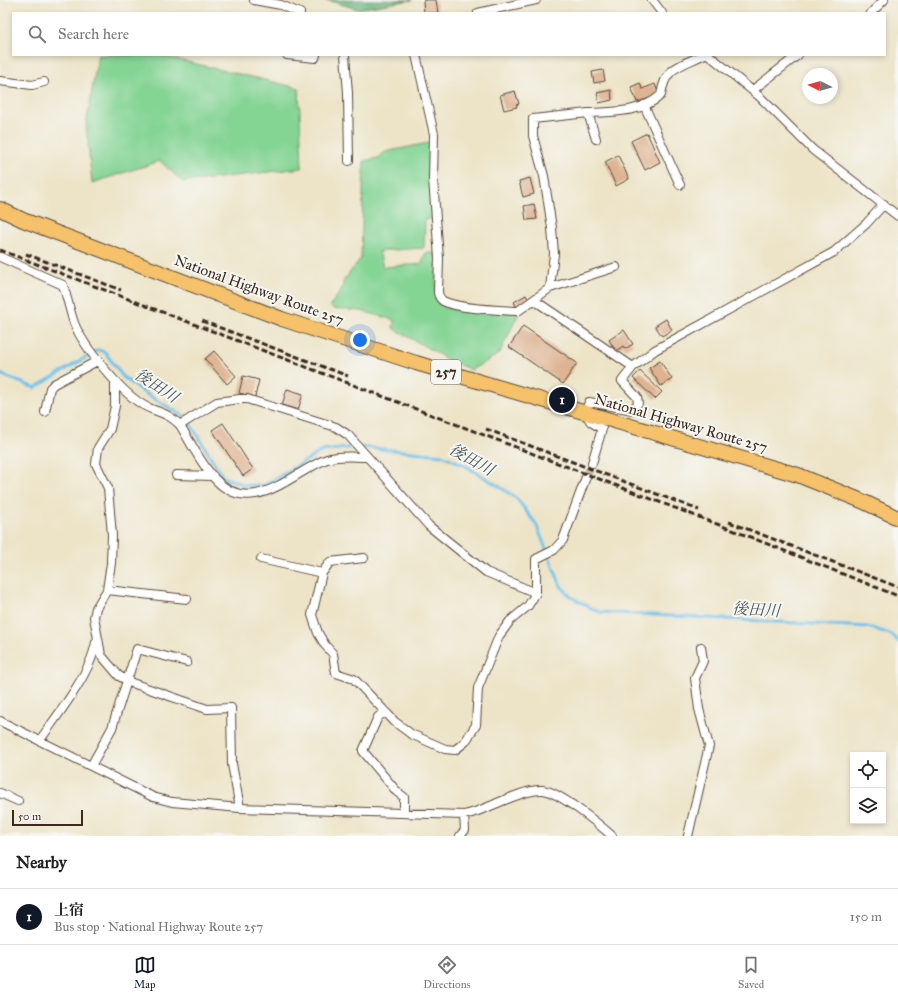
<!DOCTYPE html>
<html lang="en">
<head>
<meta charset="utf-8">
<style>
  body { margin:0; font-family:"IM FELL Great Primer","Noto Serif JP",serif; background:#f6f6f6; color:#222 }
  .controls { position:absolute; right:12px; bottom:12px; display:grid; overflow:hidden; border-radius:0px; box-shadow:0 2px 6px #0003 }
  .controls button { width:36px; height:36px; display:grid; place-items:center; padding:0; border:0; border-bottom:1px solid #e0e0e0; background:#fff; color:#222; font:20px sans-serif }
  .compass { position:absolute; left:802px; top:68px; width:36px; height:36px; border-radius:50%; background:#fff; box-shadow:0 2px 6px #0003; rotate:276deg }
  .scale { position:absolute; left:12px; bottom:10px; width:71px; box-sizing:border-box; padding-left:4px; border:2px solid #3b2a1e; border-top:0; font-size:11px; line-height:14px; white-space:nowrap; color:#3b2a1e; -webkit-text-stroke:3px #f6f6f2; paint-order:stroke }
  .you { position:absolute; left:360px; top:340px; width:14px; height:14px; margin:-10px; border:3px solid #fff; border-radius:50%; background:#1a73e8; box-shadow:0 0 0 6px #1a73e833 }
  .badge { display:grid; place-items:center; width:26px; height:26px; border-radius:50%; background:#111827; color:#fff; font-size:13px; font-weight:700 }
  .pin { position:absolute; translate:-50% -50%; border:2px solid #fff; box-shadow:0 1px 4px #0006 }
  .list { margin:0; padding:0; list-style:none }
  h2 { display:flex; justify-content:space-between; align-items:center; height:52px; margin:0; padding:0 16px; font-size:17px }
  h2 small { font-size:13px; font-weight:400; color:#767676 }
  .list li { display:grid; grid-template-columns:26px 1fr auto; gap:12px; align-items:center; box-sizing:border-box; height:56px; padding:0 16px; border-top:1px solid #e0e0e0 }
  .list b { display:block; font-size:15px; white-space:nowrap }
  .list p { margin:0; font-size:13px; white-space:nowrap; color:#767676 }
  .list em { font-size:13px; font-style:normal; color:#767676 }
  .icon { flex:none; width:22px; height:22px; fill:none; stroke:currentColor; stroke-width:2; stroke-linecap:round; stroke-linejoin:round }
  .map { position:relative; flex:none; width:898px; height:836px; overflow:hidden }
  .search { position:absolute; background:#fff; box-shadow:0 2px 6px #0003; left:12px; right:12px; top:12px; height:44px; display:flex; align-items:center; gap:10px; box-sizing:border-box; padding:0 14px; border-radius:0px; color:#767676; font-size:15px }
  .sheet { height:108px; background:#fff }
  nav { display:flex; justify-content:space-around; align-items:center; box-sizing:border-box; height:56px; border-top:1px solid #e0e0e0; background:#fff; font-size:11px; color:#767676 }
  nav a { display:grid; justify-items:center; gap:2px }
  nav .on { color:#111827 }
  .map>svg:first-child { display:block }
  .green { fill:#84d494; stroke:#607f59 }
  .forest { fill:#6bb67e; stroke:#53704e }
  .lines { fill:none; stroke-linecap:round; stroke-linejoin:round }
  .stream { stroke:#6dc1ea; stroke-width:3 }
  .building { fill:#deb391 }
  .minor-tunnel { stroke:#c9bfa6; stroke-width:8; stroke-dasharray:8 4; stroke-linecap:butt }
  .minor-casing { stroke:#564638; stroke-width:10 }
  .trunk-casing { stroke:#564638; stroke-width:16 }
  .minor { stroke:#fff; stroke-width:8 }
  .trunk { stroke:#f5c16b; stroke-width:14 }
  .rail { stroke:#3b2a1e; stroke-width:3; stroke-dasharray:6 3; stroke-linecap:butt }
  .labels { text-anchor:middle; stroke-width:4; stroke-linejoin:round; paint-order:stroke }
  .shield { fill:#f6f6f2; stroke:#73675e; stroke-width:1 }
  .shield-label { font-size:14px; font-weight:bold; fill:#3b2a1e }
  .street-label { font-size:15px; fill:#3b2a1e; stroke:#f6f6f2 }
  .water-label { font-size:16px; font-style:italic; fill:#4a575b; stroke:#f6f6f2 }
</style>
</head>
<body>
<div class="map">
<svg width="898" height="836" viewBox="0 0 898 836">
  <rect width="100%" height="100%" fill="#f6f6f2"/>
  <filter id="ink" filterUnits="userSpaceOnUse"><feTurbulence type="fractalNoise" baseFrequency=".025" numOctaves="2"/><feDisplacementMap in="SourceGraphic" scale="8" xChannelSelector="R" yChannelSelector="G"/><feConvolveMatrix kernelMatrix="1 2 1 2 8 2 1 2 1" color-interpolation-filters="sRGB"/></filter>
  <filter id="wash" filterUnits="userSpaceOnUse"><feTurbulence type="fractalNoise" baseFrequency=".012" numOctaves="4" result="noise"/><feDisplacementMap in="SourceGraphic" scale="16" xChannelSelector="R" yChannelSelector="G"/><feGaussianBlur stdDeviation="0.9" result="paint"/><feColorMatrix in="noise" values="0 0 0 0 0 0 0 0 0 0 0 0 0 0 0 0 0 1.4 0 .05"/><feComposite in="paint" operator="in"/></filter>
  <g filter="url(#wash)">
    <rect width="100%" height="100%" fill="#ede4c8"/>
    <path class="green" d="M 98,55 L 158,55 L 299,88 L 302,168 L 183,182 L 160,161 L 92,183 L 86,125 Z
      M 433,142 L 433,219 L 425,219 L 424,248 L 379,251 L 383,267 L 421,264 L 426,253 L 436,253 L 436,294 L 439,303 L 469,309 L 519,313 L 499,354 L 471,370 L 445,358 L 393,328 L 394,320 L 362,311 L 333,309 L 330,306 L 342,289 L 344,280 L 361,258 L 364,161 L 378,158 L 385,152 Z"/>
    <path class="forest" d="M 326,0 L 412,0 L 357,9 Z"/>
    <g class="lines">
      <path class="stream" d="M 0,374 L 35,388 L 98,350 L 105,352 L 123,377 L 146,394 L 187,418 L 223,477 L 244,485 L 263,486 L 322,451 L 356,447
        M 362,447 L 442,455 L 466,466 L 500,487 L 517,499 L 536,524 L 561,586 L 571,597 L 599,612 L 868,627 L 890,634 L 898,641"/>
    </g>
    <g id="blocks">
      <path class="building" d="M 427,0 L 436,0 L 438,13 L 424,13 L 423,1 Z
        M 603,70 L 605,81 L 594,83 L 592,72 Z
        M 640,83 L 642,89 L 655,84 L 659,95 L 637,102 L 631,87 Z
        M 611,90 L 612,100 L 599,103 L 597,93 Z
        M 515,91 L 519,104 L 516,105 L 517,107 L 504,110 L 500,95 Z
        M 647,133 L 660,162 L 645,170 L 631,141 Z
        M 618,155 L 629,179 L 616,186 L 605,162 Z
        M 530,178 L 534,194 L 523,197 L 519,181 Z
        M 534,204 L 537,219 L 526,220 L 524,206 Z
        M 526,295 L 529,301 L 517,308 L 514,302 Z
        M 666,319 L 672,330 L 662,336 L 655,326 Z
        M 523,326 L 577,363 L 563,384 L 509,347 Z
        M 624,330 L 633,344 L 625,349 L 623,346 L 616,351 L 609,340 Z
        M 214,351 L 236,376 L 227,384 L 205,359 Z
        M 660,361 L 672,379 L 661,386 L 649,368 Z
        M 640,371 L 662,392 L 655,399 L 633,378 Z
        M 243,376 L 259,380 L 255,397 L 239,393 Z
        M 287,389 L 303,394 L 298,410 L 282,405 Z
        M 223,423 L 253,469 L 243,476 L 212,430 Z"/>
    </g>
  </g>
  <g filter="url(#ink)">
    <use href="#blocks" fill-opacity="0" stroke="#564638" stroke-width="1"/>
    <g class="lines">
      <path class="minor-tunnel" d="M 586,477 L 592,463"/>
      <g class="minor-casing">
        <path id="minor" d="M 254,0 L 281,5 L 300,13
          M 652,0 L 662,13
          M 478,13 L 536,0
          M 871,13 L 884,0
          M 287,55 L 315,58 L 316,55
          M 345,55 L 348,93 L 349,161
          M 416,55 L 434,134 L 433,179 L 439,258 L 438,293 C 439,297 440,299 443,301 C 458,309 499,310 518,311 L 550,288 L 554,254 L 552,228 L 544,176 L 533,136 L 533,119 L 588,113
          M 709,55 L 760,97 L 813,150 L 898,216
          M 0,81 L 32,85 L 44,82
          M 753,90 L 798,55
          M 644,105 L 680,185
          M 596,139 L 588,113 C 613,112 642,113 661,95 C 665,67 680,66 703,55
          M 0,257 L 63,285 C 67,297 70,311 74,323 C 84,348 120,391 143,405 C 157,413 168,412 180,425 L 217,402 L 240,399 L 247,399 L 336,427 L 348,435 L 429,526 L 486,572 L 536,593
          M 550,288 L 616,267
          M 534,300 L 633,367
          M 115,381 L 115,406 L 110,429 L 98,448 L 96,464 L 108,488 L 112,535 L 111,563 L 107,590 L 96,608 L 94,617 L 101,655 L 119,676 L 132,683 L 207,709 L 231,708 L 232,764 L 240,808
          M 45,412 L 50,388 L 54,384 L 99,360
          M 180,425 C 191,443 201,464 215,479 C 252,519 292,472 327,459 C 340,455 353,457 367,457
          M 592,463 L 602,429 L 591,422 L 585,413 L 589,402 L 633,410 L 638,403 L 637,397 L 622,381 L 633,367 L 655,350 L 834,252 L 866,224 L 884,204
          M 176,475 L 213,476
          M 261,559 L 322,573 L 312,615 L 318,633 L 325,645 L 333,654 L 336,673 L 354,679 L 395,722 L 411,734 L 445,749 L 455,750 L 465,742 L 476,725 L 478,688 L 499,636 L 510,621 L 528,606 L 536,593 L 536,559 L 554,550 L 563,540 L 586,477
          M 322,573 L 330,562 L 364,558
          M 107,590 L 187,599
          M 385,712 L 378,717 L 363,751 L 397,792 L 404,797 L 404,813
          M 0,721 L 153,797 L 172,802 L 240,808 L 464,815 C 479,812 492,805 507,799 C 518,795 531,789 543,790 C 559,792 599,824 612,836
          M 40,740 C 59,713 91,673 96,642
          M 91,766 L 112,728 L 137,649 L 187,662
          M 0,793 L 18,801
          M 460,836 L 465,830 L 464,815
          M 688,836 L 709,746 L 699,709 L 695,678 L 703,661 L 701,647"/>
      </g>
      <g class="trunk-casing">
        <path id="trunk" d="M 0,209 L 23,220 L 282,319 L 416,363 L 798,475 L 862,501 L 898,518"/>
      </g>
      <use href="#minor" class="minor"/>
      <use href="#trunk" class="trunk"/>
      <path class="rail" d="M 0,250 L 730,529 L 898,596
        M 26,254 L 121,290
        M 202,321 L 348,376
        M 486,429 L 699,510
        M 729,522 L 898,587"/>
    </g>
  </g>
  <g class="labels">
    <rect class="shield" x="431" y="360" width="30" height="24" rx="3"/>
    <g class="shield-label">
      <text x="446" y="377">257</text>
    </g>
    <g class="street-label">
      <text transform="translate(259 290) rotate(20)" y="5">National Highway Route 257</text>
      <text transform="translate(681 423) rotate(16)" y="5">National Highway Route 257</text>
    </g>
    <g class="water-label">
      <text transform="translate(157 385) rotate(33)" y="6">後田川</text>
      <text transform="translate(472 459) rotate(29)" y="6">後田川</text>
      <text transform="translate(756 609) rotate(3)" y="6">後田川</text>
    </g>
  </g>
</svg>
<div class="controls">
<button><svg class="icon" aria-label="locate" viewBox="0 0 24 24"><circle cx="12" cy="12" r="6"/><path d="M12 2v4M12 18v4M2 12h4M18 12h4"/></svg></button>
<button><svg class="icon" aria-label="layers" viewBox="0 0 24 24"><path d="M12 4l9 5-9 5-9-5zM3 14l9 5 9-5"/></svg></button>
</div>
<svg class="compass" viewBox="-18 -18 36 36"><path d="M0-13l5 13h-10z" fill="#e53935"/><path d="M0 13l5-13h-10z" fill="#767676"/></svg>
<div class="scale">50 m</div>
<div class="you"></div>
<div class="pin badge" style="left:562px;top:400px">1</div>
<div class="search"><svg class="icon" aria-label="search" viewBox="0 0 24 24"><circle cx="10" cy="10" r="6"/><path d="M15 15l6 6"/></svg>Search here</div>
</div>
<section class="sheet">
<h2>Nearby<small></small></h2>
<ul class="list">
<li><span class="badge">1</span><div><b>上宿</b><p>Bus stop · National Highway Route 257</p></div><em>150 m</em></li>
</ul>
</section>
<nav>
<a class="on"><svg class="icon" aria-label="map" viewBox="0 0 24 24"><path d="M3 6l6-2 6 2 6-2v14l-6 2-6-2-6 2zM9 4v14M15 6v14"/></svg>Map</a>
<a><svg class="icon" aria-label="directions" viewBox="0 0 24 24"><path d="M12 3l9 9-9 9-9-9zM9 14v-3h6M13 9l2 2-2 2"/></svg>Directions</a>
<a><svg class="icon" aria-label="saved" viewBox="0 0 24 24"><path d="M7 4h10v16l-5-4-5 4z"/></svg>Saved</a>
</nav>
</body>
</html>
